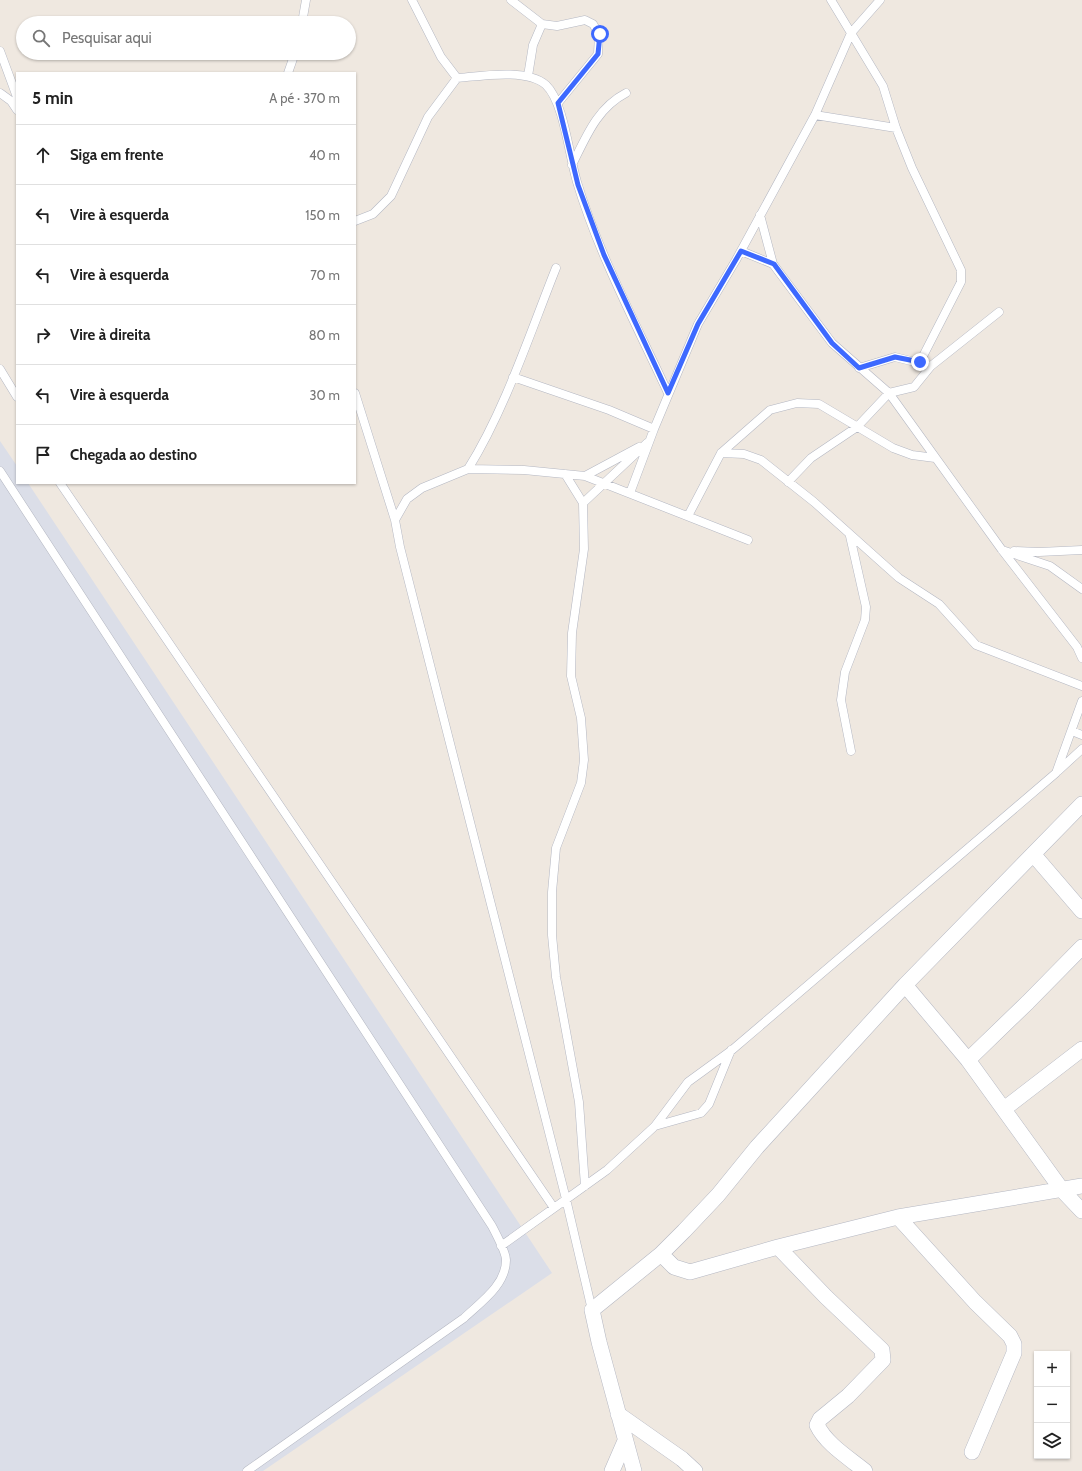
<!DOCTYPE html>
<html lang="pt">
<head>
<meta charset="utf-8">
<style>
  body { margin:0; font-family:Cabin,sans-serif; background:#f6f6f6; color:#222 }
  .controls { position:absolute; right:12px; bottom:12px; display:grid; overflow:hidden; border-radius:0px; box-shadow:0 1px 3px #0004 }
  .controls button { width:36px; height:36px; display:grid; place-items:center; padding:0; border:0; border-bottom:1px solid #e0e0e0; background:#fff; color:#222; font:20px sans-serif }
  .stop { position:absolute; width:12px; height:12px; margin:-9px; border:3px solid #3d69ff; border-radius:50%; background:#fff }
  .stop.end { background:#3d69ff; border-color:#fff; box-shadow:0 1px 4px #0008 }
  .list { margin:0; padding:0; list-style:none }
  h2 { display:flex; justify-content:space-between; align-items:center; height:52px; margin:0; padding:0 16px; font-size:17px }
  h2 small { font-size:13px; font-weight:400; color:#767676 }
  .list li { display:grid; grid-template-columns:26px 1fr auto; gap:12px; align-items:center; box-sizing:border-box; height:60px; padding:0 16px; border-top:1px solid #e0e0e0 }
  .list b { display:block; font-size:15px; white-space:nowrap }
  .list em { font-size:13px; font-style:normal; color:#767676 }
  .icon { flex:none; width:22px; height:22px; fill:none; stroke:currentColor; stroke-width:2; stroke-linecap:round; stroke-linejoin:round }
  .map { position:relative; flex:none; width:1082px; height:1471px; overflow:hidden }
  .search { position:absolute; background:#fff; box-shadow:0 1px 3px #0004; left:16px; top:16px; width:340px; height:44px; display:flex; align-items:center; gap:10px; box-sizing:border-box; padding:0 14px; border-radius:22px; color:#767676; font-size:15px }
  .panel { position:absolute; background:#fff; box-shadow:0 1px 3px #0004; left:16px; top:72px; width:340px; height:412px; border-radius:0px }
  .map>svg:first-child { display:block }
  .airport { fill:#dbdee8 }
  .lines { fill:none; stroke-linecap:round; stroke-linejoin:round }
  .lane-casing { stroke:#b4b7c2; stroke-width:9 }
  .street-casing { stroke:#b4b7c2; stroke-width:16 }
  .lane { stroke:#fff; stroke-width:8 }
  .street { stroke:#fff; stroke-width:15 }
  .route { stroke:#3d69ff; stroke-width:5 }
</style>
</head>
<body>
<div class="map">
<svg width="1082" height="1471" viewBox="0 0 1082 1471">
  <rect width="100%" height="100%" fill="#efe8e0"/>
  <path class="airport" d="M 0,441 L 17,466 L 17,483 L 28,483 L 552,1273 L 263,1471 L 0,1471 Z"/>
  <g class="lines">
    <g class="lane-casing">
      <path id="lane" d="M 412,0 L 441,57 L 457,78 C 481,76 527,68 546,85 C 564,102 569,156 577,182 C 599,255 636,324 668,393
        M 511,0 L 542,24 L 557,26 L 585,20 L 593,24 L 599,34 L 598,54 L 558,103
        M 880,0 L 851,33 L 883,86 L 896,128 L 912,168 L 961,270 L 961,282 L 920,362
        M 302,23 L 306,0
        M 0,51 L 17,97
        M 288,73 L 295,53
        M 528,76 L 533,45 L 542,24
        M 0,93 L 11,101 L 17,110
        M 815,115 L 896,128
        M 572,165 C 586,137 597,108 626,93
        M 760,215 L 773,264 L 832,343 L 889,393 L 1002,550 L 1077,647 L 1082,658
        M 355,221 L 373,214 L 391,196 L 428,117 L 457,78
        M 741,251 L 773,264
        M 859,368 L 895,357 L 931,366 L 999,312
        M 0,369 L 17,397
        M 513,377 L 609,410 L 654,429
        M 355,393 L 395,520 L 400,547 L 566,1199 L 592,1310
        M 721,453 L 744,454 L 761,460 L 814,502 L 899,578 L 939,604 L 976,645 L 1082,686
        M 468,469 C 505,410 530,333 556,268
        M 0,471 L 492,1226 C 496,1234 506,1252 506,1260 C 506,1285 481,1302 464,1318 L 247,1471
        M 565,474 L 583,503 L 584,549 L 572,633 L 571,676 L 581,718 L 584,760 L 581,783 L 556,848 L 552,892 L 552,935 L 556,977 L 579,1102 L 585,1186
        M 585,476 L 639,447
        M 788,482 L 811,458 L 857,427 L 889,393 L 914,387 L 931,366
        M 60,483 L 554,1208
        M 630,493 L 654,429 L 698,324 L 736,260 L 815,115 L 851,33 L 831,0
        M 583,503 L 647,443
        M 688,516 L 721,453 L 770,410 L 797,403 L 819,404 L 893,448 L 912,455 L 935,458
        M 395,520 L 407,499 L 422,488 L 468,469 L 524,470 L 585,476 L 748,540
        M 850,536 L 866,607 L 865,620 L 845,672 L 841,700 L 851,751
        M 1002,550 L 1050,566 L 1082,589
        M 1014,551 L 1039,552 L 1082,550
        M 1072,731 L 1082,735
        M 1058,771 L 1082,749
        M 655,1126 L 701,1113 L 709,1104 L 731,1050
        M 501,1246 L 607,1170 L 655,1126 L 688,1082 L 732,1050 L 1056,773 L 1082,701"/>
    </g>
    <g class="street-casing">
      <path id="street" d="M 1033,854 L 1082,911
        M 905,985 L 968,1060 L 1062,1190 L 1082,1211
        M 968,1060 L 1028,1002 L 1082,947
        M 1004,1109 L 1082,1049
        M 898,1217 L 975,1302 L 1010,1336 L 1014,1344 L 1014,1353 L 972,1452
        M 778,1247 L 826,1297 L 882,1350 L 883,1360 L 848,1396 L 820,1419 L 817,1425 C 826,1444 849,1458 865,1471
        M 661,1254 L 674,1267 L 690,1272 L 778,1247 L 898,1217 L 1082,1186
        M 618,1414 L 682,1459 L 695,1471
        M 612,1471 L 625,1441
        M 634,1471 L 599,1342 L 592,1310 L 661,1254 L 684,1231 L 718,1195 L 757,1147 L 905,985 L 1082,804"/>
    </g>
    <use href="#lane" class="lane"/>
    <use href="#street" class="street"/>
  </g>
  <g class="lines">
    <path class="route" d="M 600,34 L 598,54 L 558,103 L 578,185 L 604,255 L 668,393 L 698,324 L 741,251 L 774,264 L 832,343 L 859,368 L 895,357 L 920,362"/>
  </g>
</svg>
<div class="controls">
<button>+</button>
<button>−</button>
<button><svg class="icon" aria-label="layers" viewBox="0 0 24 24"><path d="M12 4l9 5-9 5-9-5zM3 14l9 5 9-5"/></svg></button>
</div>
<div class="stop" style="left:600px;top:34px"></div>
<div class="stop end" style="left:920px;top:362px"></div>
<div class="search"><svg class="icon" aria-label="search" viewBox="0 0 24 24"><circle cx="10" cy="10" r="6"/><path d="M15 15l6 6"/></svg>Pesquisar aqui</div>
<section class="panel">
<h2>5 min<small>A pé · 370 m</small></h2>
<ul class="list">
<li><svg class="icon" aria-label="ahead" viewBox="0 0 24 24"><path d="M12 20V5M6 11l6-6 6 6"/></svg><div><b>Siga em frente</b></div><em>40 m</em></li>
<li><svg class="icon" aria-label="left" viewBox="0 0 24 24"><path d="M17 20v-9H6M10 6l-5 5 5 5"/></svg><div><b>Vire à esquerda</b></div><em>150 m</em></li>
<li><svg class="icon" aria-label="left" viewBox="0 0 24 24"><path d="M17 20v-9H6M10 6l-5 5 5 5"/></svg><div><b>Vire à esquerda</b></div><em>70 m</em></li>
<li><svg class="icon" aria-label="right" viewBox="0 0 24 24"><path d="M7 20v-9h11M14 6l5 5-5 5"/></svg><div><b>Vire à direita</b></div><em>80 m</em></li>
<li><svg class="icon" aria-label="left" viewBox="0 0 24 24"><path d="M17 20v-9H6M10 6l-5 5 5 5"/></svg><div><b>Vire à esquerda</b></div><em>30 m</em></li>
<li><svg class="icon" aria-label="arrive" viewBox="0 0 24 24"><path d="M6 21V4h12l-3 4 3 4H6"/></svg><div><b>Chegada ao destino</b></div></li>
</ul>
</section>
</div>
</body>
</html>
